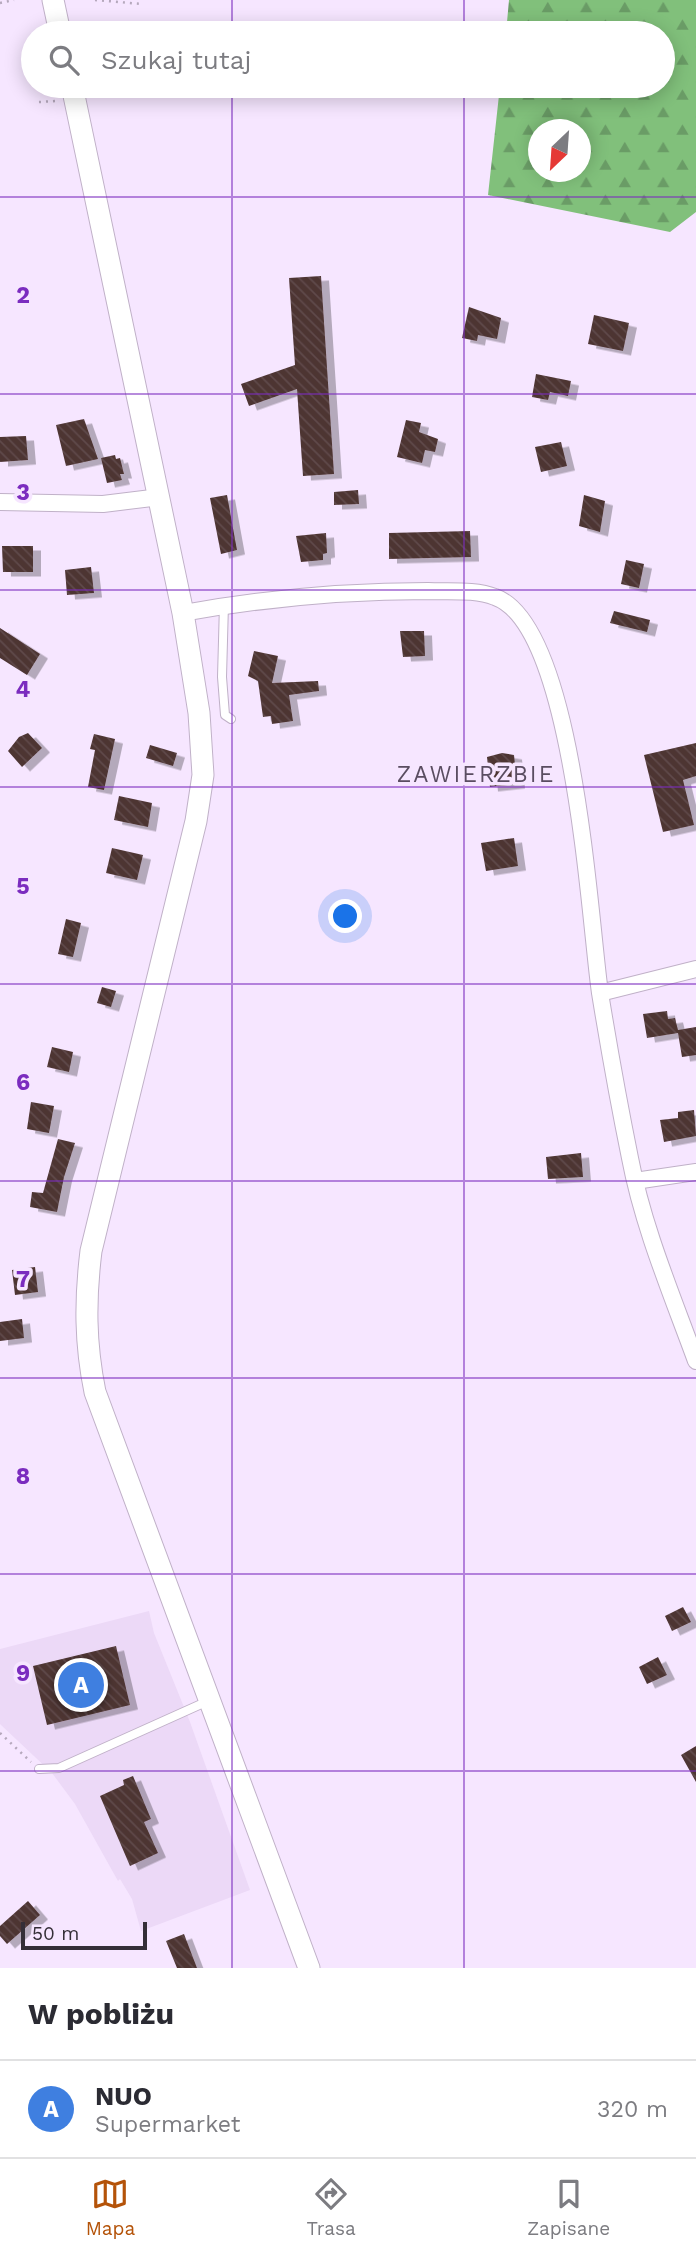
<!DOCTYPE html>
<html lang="pl">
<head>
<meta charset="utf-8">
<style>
  body { margin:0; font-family:"Work Sans",sans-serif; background:#f7f7f7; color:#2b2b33 }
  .compass { position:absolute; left:528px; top:119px; width:63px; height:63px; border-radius:50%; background:#fff; box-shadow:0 4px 18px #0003; rotate:205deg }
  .scale { position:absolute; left:21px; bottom:18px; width:126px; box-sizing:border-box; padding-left:7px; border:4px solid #342e37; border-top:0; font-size:19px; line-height:24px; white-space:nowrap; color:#342e37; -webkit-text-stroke:5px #f6e6ff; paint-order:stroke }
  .you { position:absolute; left:346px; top:917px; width:24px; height:24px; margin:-18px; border:5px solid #fff; border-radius:50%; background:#1a73e8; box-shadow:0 0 0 10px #1a73e833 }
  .badge { display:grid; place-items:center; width:46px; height:46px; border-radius:50%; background:#b45309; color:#fff; font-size:23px; font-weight:700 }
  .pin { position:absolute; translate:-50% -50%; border:4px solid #fff; box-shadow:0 2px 7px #0006 }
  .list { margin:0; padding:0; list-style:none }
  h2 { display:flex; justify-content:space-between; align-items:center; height:91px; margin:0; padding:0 28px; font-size:30px }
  h2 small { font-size:23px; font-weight:400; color:#7c7c81 }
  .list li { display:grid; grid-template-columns:46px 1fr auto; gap:21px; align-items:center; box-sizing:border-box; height:98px; padding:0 28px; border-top:2px solid #e1e1e2 }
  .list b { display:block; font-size:26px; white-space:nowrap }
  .list p { margin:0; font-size:23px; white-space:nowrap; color:#7c7c81 }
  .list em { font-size:23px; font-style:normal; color:#7c7c81 }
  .icon { flex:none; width:38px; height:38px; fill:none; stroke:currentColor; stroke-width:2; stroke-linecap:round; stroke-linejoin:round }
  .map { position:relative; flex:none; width:696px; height:1968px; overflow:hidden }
  .search { position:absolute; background:#fff; box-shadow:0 4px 18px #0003; left:21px; right:21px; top:21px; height:77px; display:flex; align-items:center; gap:18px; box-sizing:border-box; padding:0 24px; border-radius:38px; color:#7c7c81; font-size:26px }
  .sheet { height:189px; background:#fff }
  nav { display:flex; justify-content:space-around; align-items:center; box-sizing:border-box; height:98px; border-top:2px solid #e1e1e2; background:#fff; font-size:19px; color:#7c7c81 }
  nav a { display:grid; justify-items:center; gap:4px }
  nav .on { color:#b45309 }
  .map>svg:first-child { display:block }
  .built { fill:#ecd9f7 }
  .forest { fill:url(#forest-firs); fill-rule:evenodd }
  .building { fill:url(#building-back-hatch); filter:url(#shadow) }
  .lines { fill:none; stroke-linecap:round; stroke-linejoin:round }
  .service-casing { stroke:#c0b1c8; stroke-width:10 }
  .minor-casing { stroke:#c0b1c8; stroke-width:18 }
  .tertiary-casing { stroke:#c0b1c8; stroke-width:23 }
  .path { stroke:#b5a8bc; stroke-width:2.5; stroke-dasharray:2 5; stroke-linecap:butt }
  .service { stroke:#fff; stroke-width:8 }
  .minor { stroke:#fff; stroke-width:16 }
  .tertiary { stroke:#fff; stroke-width:21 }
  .grid { fill:none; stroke:#7b2cbf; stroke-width:2; stroke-opacity:0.55 }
  .labels { text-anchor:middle; stroke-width:7; stroke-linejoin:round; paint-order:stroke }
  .quarter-label { font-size:23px; letter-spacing:2px; fill:#5a4d61; stroke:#f6e6ff }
  .grid-label { font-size:23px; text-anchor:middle; font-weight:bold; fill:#7b2cbf; stroke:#f6e6ff; stroke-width:7; stroke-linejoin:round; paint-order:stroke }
</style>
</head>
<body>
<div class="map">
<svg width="696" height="1968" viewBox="0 0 696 1968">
  <defs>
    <pattern id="forest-firs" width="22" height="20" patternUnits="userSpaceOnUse" patternTransform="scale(1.75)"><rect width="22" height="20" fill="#81c07b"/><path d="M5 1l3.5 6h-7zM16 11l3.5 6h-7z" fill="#6a9c66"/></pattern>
    <pattern id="building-back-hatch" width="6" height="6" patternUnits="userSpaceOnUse" patternTransform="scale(1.75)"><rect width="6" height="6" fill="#4d3433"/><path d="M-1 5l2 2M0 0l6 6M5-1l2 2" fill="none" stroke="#5f4949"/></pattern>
    <filter id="shadow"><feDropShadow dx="8" dy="4.5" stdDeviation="0" flood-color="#0004"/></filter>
  </defs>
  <rect width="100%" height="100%" fill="#f6e6ff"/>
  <path class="built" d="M 149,1611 L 154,1633 L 190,1722 L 250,1890 L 141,1931 L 132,1899 L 120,1879 L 118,1881 L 75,1804 L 52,1773 L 0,1724 L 0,1649 Z"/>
  <path class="forest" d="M 509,0 L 696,0 L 696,212 L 670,232 L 488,195 L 500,86 L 663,86 L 663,33 L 506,33 ZM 538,130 L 580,130 L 580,172 L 538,172 Z"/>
  <path class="building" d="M 321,276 L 334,474 L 303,476 L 297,389 L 249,406 L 241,384 L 295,365 L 289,278 Z
    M 469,307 L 501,318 L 497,339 L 478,335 L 477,341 L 462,338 Z
    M 594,315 L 629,323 L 623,351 L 588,344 Z
    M 536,374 L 571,381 L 568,396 L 550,392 L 548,400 L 532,397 Z
    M 84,419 L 98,459 L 66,466 L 56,425 Z
    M 406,420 L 421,423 L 419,432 L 438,439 L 435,452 L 425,450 L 422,463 L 397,457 Z
    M 26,436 L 28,460 L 0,462 L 0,437 Z
    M 561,442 L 567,466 L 541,472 L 535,447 Z
    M 115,455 L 116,459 L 120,458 L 124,474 L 120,474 L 122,480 L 107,483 L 101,458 Z
    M 358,490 L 359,504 L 334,505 L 334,492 Z
    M 227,495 L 237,550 L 221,554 L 210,498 Z
    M 584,495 L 605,501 L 600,532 L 579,526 Z
    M 470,531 L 471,557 L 389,559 L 389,533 Z
    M 326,533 L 327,553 L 323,554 L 323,560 L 301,562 L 296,536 Z
    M 2,546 L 33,546 L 33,572 L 3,572 Z
    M 626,560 L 644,564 L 639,588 L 621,584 Z
    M 91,567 L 94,593 L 67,595 L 65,570 Z
    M 614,611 L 650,620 L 647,632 L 610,623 Z
    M 0,628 L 40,654 L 27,675 L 0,658 Z
    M 400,631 L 424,631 L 425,656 L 403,657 Z
    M 254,651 L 278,656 L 272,683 L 318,681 L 319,691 L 289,695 L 293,721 L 272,724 L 271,716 L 263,717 L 258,681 L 248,676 Z
    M 28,733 L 42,748 L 22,767 L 8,751 L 19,737 Z
    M 94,734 L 115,739 L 104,790 L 88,787 L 95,750 L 90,749 Z
    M 696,743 L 696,776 L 683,780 L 694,825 L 663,832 L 644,755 Z
    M 150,745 L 177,753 L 173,766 L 146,758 Z
    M 502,753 L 514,755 L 517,784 L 490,787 L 487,757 Z
    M 119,796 L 152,803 L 148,827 L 114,820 Z
    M 514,838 L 518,866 L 486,871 L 481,843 Z
    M 112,848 L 143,855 L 137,880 L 106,873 Z
    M 66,919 L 81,923 L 73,957 L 58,954 Z
    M 102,987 L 116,991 L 111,1007 L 97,1003 Z
    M 667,1011 L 668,1019 L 675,1018 L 678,1030 L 696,1027 L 696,1055 L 682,1057 L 678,1033 L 647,1038 L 643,1014 Z
    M 52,1047 L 73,1052 L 69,1072 L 47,1067 Z
    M 31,1102 L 54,1106 L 49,1133 L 27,1129 Z
    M 694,1110 L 696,1136 L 664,1142 L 660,1120 L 678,1118 L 678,1112 Z
    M 58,1139 L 75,1143 L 64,1177 L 57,1212 L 30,1207 L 32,1192 L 43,1193 Z
    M 581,1153 L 583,1177 L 548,1179 L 546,1157 Z
    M 35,1267 L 38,1292 L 15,1295 L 12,1270 Z
    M 22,1319 L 24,1338 L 0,1341 L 0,1322 Z
    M 683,1607 L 691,1622 L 672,1631 L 665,1616 Z
    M 116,1646 L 130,1705 L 47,1725 L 33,1666 Z
    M 658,1657 L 667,1675 L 647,1684 L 639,1667 Z
    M 696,1746 L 696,1782 L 681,1755 Z
    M 133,1776 L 151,1819 L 144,1822 L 158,1853 L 130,1866 L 100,1796 L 124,1785 L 123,1780 Z
    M 28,1901 L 40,1915 L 7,1944 L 0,1936 L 0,1926 Z
    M 184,1934 L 197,1968 L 177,1968 L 166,1941 Z"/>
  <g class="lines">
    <g class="service-casing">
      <path id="service" d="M 224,604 L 222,677 L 225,715 L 231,719
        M 39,1769 L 59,1768 L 208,1701"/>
    </g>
    <g class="minor-casing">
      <path id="minor" d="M 0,502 L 103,504 L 160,497
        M 183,613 C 266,598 343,591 428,591 C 449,592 475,589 495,597 C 574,625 589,915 600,993 C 609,1048 619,1104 630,1158 C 643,1227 672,1295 696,1361
        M 600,993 L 696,969
        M 635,1181 L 696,1172"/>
    </g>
    <g class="tertiary-casing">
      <path id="tertiary" d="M 53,0 L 60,33
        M 72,86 L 183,613 L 199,713 L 203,775 L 196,821 L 91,1251 C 85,1300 85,1343 95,1392 L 309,1968"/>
    </g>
    <path class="path" d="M 95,0 L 142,4
      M 0,3 L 14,0
      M 39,102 L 56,101
      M 0,1733 L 31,1762"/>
    <use href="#service" class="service"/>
    <use href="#minor" class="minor"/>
    <use href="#tertiary" class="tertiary"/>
  </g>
  <path class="grid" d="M 232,0 L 232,33M 464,0 L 464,33M 232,86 L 232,1968M 464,86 L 464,1968M 0,197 L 696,197M 0,394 L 696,394M 0,590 L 696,590M 0,787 L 696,787M 0,984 L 696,984M 0,1181 L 696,1181M 0,1378 L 696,1378M 0,1574 L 696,1574M 0,1771 L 696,1771"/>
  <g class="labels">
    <g class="quarter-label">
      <text x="476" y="782">ZAWIERZBIE</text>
    </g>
  </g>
  <g class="grid-label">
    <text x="23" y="303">2</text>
    <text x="23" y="500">3</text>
    <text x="23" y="697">4</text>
    <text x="23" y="894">5</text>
    <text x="23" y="1090">6</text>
    <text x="23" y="1287">7</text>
    <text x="23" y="1484">8</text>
    <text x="23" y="1681">9</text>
  </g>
</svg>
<svg class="compass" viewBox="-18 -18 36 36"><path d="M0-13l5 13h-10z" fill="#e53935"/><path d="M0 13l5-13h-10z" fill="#7c7c81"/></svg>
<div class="scale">50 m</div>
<div class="you"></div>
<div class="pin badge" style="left:81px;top:1685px;background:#3f7fe0">A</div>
<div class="search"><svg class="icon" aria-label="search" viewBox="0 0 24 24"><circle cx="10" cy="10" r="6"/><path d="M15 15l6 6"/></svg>Szukaj tutaj</div>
</div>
<section class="sheet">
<h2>W pobliżu<small></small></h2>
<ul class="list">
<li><span class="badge" style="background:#3f7fe0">A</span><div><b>NUO</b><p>Supermarket</p></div><em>320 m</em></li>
</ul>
</section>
<nav>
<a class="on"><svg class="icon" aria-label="map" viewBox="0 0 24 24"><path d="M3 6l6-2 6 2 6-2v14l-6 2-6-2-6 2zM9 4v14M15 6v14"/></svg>Mapa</a>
<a><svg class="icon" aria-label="directions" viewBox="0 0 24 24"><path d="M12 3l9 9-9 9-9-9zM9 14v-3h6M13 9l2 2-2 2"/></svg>Trasa</a>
<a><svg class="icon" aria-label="saved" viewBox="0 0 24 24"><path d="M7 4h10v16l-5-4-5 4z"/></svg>Zapisane</a>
</nav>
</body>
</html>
